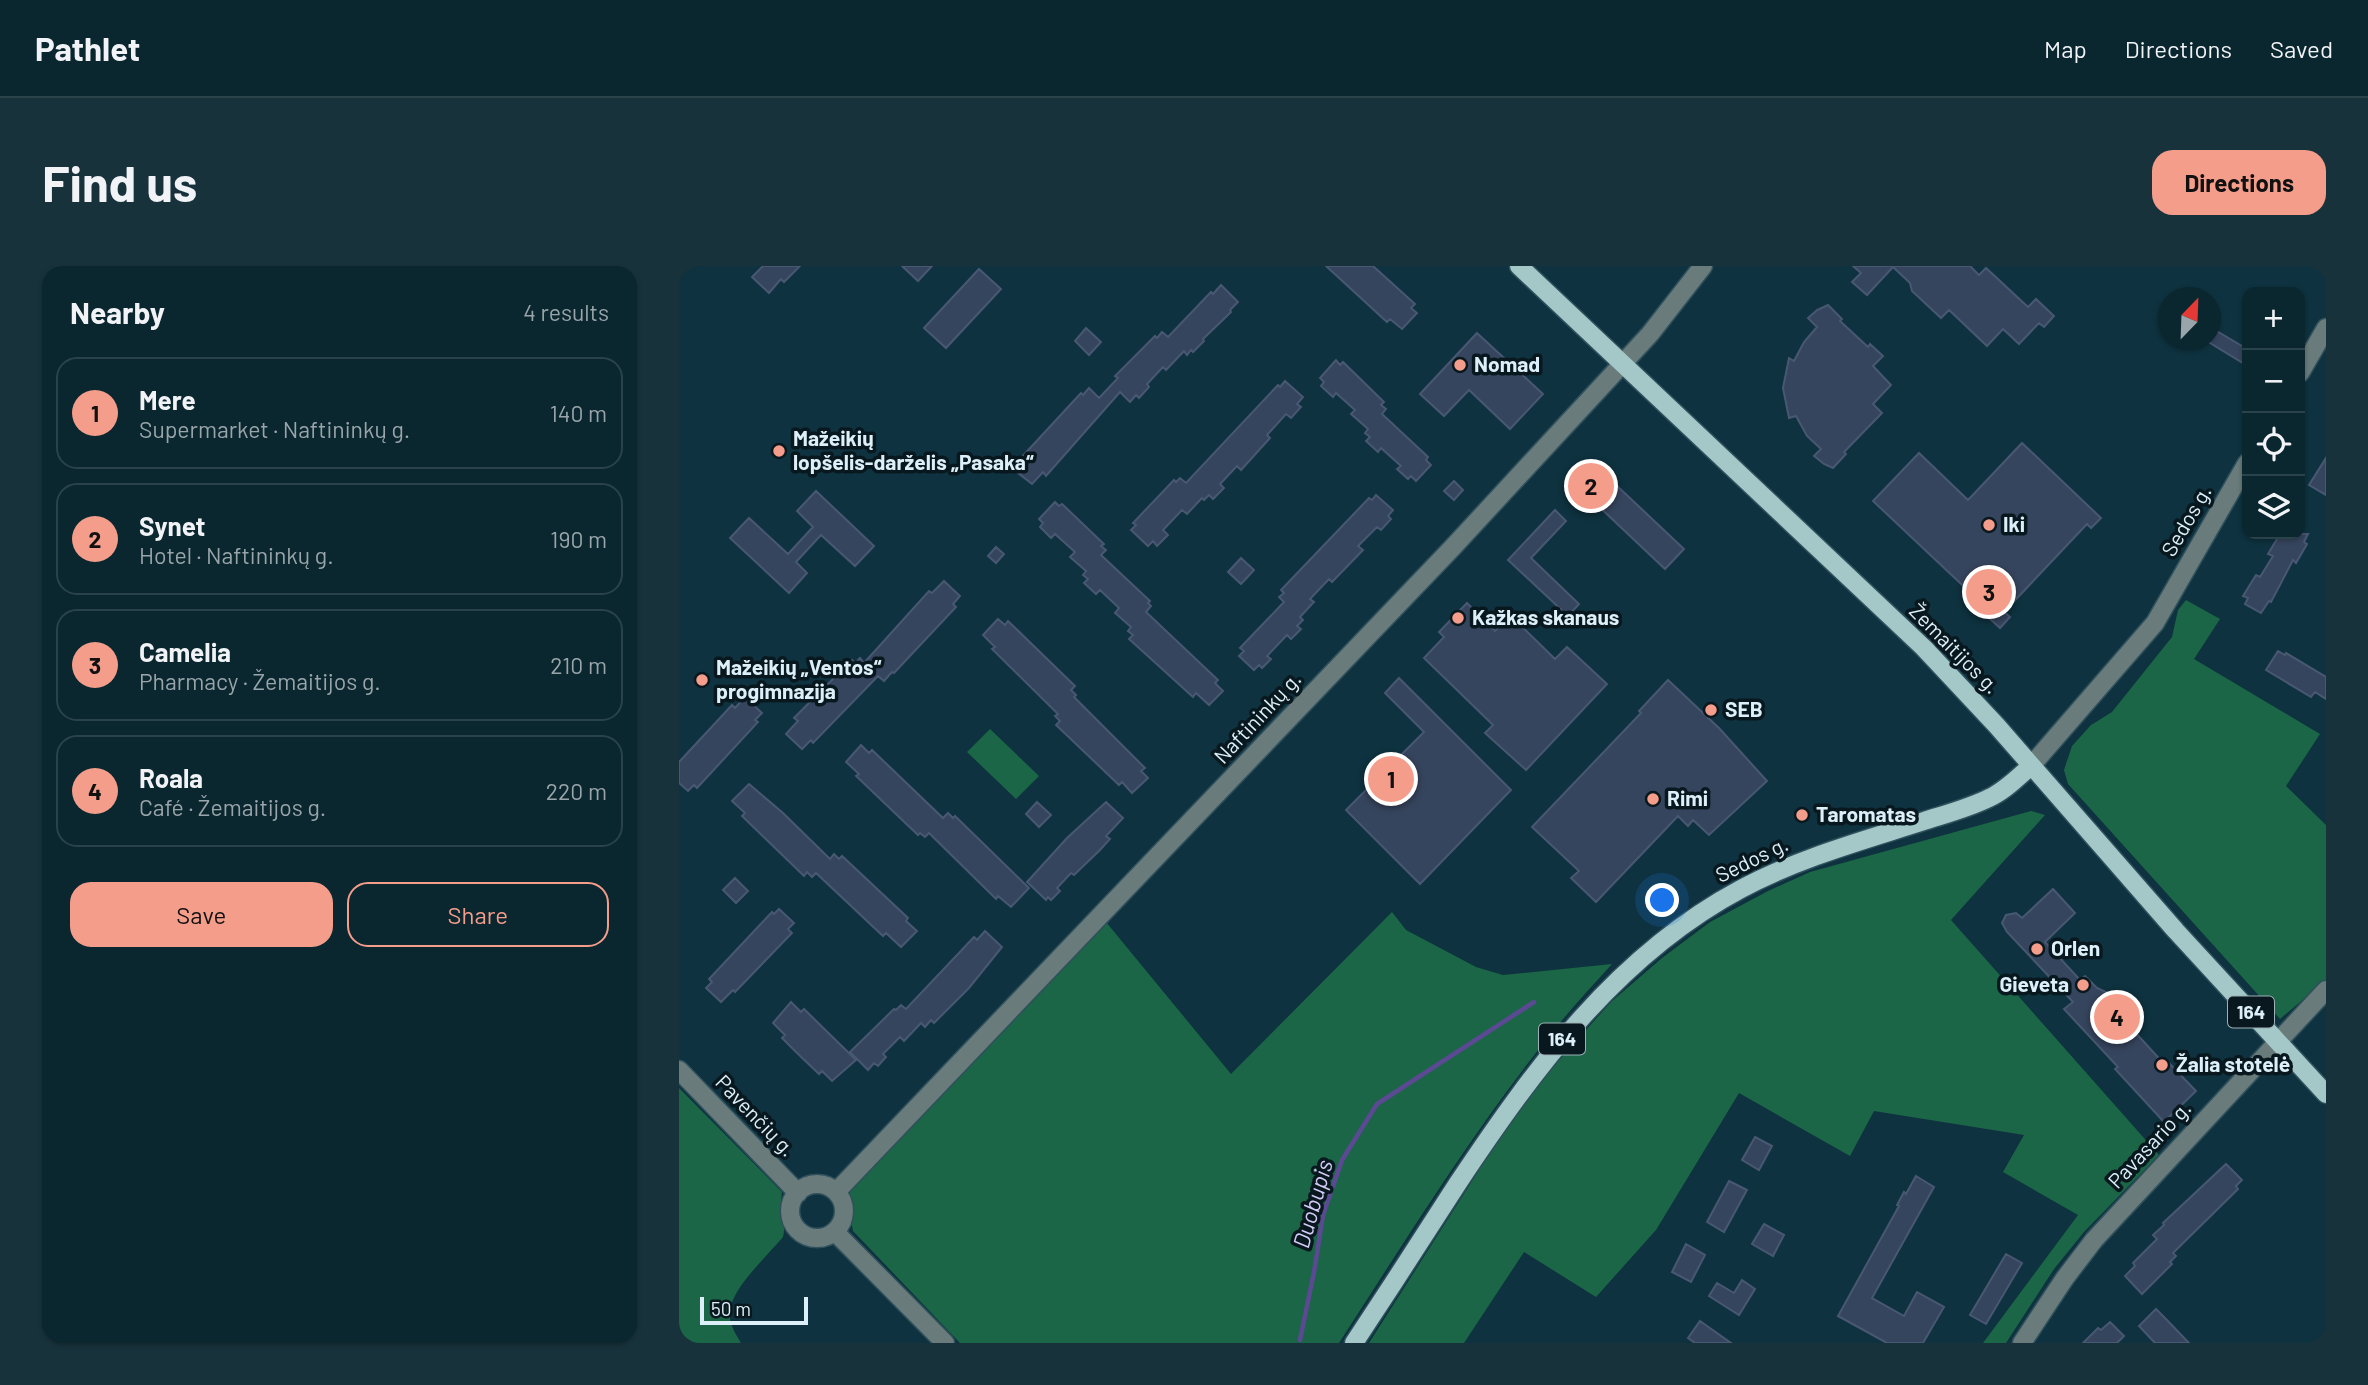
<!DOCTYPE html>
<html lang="en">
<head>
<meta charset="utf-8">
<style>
  body { margin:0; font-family:Barlow,sans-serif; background:#18323b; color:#f1f3f6 }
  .controls { position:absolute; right:21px; top:21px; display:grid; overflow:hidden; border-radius:14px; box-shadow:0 2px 5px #0004 }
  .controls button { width:63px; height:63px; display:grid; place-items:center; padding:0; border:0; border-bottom:2px solid #2a434b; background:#0a262f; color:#f1f3f6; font:35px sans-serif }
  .compass { position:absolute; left:1479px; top:21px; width:63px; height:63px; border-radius:50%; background:#0a262f; box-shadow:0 2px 5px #0004; rotate:23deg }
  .scale { position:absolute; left:21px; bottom:18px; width:108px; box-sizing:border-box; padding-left:7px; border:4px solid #ddf0f9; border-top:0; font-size:19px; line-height:24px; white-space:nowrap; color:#ddf0f9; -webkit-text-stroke:5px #09181e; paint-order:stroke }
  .you { position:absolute; left:984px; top:635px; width:24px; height:24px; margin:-18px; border:5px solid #fff; border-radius:50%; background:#1a73e8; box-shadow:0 0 0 10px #1a73e833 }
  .badge { display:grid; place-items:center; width:46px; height:46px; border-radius:50%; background:#f49d8b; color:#111; font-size:23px; font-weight:700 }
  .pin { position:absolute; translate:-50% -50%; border:4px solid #fff; box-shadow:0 2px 7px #0006 }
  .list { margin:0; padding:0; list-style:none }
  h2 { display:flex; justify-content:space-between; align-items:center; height:91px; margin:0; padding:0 28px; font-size:30px }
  h2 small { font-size:23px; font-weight:400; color:#99a5aa }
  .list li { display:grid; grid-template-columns:46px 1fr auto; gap:21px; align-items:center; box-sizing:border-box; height:112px; margin:0 14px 14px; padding:0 14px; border:2px solid #2a434b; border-radius:21px }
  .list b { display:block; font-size:26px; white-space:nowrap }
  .list p { margin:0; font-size:23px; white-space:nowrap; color:#99a5aa }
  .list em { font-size:23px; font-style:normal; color:#99a5aa }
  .actions { display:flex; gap:14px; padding:21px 28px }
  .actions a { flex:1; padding:16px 0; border:2px solid #f49d8b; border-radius:21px; text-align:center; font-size:24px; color:#f49d8b }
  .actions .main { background:#f49d8b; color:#111 }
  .icon { flex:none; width:38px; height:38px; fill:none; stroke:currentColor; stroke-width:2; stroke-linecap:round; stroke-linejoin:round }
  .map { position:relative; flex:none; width:1647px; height:1077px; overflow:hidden; border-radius:21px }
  header { display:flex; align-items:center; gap:42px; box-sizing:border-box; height:98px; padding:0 35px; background:#0a262f; border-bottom:2px solid #2a434b }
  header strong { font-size:33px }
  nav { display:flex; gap:38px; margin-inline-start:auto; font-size:24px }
  .intro { display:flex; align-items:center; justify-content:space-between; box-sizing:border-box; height:168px; padding:0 42px }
  h1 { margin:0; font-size:49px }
  .button { padding:18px 32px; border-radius:21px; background:#f49d8b; color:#111; font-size:24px; font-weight:700 }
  main { display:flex; gap:42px; padding:0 42px }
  aside { flex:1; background:#0a262f; border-radius:21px; box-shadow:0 2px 5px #0004 }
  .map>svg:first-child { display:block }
  .green { fill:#1b6646 }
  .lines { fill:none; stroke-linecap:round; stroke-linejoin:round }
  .stream { stroke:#5c4993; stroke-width:4.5 }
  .building { fill:#36455e; stroke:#495872; stroke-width:2 }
  .minor-casing { stroke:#2f505d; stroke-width:21 }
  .major-casing { stroke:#2f505d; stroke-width:21 }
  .minor { stroke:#697b7a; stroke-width:18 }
  .major { stroke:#a3c8c7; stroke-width:18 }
  .poi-dot { fill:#f49d8b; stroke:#09181e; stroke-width:2.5 }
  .labels { text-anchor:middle; stroke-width:7; stroke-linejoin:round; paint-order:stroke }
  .shield { fill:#09181e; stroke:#9dafb7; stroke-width:2 }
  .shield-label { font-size:19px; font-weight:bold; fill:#ddf0f9 }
  .poi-label { font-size:21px; font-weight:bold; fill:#ddf0f9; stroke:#09181e; text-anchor:start }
  .street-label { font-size:21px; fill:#ddf0f9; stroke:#09181e }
  .water-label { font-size:23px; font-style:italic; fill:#d3ccf6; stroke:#09181e }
</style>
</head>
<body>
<header>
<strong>Pathlet</strong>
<nav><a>Map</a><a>Directions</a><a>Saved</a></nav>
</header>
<div class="intro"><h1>Find us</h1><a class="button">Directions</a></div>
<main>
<aside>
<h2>Nearby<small>4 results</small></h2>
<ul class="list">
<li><span class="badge">1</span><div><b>Mere</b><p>Supermarket · Naftininkų g.</p></div><em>140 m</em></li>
<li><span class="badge">2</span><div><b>Synet</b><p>Hotel · Naftininkų g.</p></div><em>190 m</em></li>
<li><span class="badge">3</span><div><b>Camelia</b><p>Pharmacy · Žemaitijos g.</p></div><em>210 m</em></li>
<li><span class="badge">4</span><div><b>Roala</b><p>Café · Žemaitijos g.</p></div><em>220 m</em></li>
</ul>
<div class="actions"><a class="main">Save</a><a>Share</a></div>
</aside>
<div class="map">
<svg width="1647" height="1077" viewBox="0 0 1647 1077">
  <rect width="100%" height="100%" fill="#0e323f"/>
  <path class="green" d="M 1507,334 L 1541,353 L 1515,393 L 1641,468 L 1607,520 L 1647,559 L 1647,714 L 1601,753 L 1389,518 L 1385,504 L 1393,480 L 1412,459 L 1433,446 L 1493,371 L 1499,344 Z
    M 311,463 L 360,510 L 337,533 L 288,486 Z
    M 1352,545 L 1366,549 L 1272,654 L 1480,889 L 1405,966 L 1375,1003 L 1327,1077 L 1304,1077 L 1399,949 L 1324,906 L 1345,869 L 1195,845 L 1171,890 L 1060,827 L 977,964 L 917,1031 L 845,986 L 785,1077 L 690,1077 L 816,879 L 857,820 L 932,736 L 983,692 L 1031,656 L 1089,625 L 1131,606 Z
    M 713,646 L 727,664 L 797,701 L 824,709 L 933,698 C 915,718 897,737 880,758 C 798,858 730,969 660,1077 L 281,1077 L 174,965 L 168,932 L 174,917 L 427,656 L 552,808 Z
    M 0,822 L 103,926 C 100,944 108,955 104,971 C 89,989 51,1024 51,1046 C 50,1058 56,1067 62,1077 L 0,1077 Z"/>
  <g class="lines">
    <path class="stream" d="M 621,1074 L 635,1006 L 644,949 L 663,894 L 698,838 L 855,736"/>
  </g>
  <path class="building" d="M 84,0 L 121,0 L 105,16 L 102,13 L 90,27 L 73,11 Z
    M 223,0 L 253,0 L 239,15 Z
    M 647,0 L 694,0 L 736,38 L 732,42 L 738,47 L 723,63 L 711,53 L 708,56 Z
    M 1174,0 L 1291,0 L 1300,9 L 1307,2 L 1349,41 L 1357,33 L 1375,50 L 1365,61 L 1360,57 L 1340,78 L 1324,63 L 1308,80 L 1270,44 L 1262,52 L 1233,25 L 1231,17 L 1214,1 L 1188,29 L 1173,16 L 1182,7 Z
    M 300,3 L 322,23 L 267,82 L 245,62 Z
    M 542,19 L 559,36 L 551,44 L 552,46 L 524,73 L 525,75 L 514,86 L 512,84 L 508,89 L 505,85 L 487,104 L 484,101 L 468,118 L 470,121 L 460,132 L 457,129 L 451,136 L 441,126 L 367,210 L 364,206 L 353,218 L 334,203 L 342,196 L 340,194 L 402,127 L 404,129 L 410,122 L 420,132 L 439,112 L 436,110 L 476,70 L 478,72 L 483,66 L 489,71 L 532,26 L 534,28 Z
    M 1149,39 L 1163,53 L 1161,55 L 1189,81 L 1191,78 L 1204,90 L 1194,100 L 1212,119 L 1194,138 L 1203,147 L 1165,186 L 1167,188 L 1154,202 L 1145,198 L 1135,190 L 1142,183 L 1128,170 L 1117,150 L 1110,152 L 1104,122 L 1110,92 L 1115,95 L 1125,76 L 1138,61 L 1129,52 L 1138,44 Z
    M 1531,61 L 1568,83 L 1568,90 L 1564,97 L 1531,77 Z
    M 407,62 L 422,76 L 410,89 L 396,75 Z
    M 798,67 L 864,128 L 831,163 L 790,124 L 765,150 L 741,128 Z
    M 657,94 L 661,99 L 664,96 L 705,136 L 702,139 L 707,143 L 703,148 L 749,191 L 747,194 L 752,199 L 737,215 L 732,210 L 729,213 L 718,203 L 722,200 L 702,182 L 699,186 L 687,175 L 691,171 L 686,167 L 689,163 L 672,148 L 676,144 L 657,127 L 654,131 L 642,120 L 645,116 L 641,112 Z
    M 606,115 L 624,131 L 618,138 L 622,141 L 612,152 L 607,148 L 588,169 L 591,172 L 562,204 L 558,200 L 541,218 L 545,222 L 534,233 L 530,229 L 525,234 L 523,232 L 508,248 L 503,244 L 484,264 L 489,269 L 478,280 L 474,275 L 469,280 L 452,264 L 457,259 L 454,257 L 495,214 L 497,216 L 501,212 L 507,217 L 599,119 L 601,121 Z
    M 1343,177 L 1422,252 L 1412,262 L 1408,258 L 1325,346 L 1331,351 L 1321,362 L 1310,352 L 1314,348 L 1194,235 L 1240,187 L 1289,234 Z
    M 1647,192 L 1647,229 L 1630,219 Z
    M 918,201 L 1005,283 L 986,303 L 914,235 L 908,241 L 893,227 Z
    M 775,215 L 784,224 L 775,234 L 765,225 Z
    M 137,225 L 195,280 L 176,300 L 142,269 L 117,296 L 128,307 L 110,327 L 51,272 L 70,252 L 109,288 L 134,261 L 118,245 Z
    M 697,229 L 714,244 L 709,250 L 712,253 L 702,264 L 698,261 L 679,280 L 684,284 L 653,316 L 650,313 L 631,333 L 635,336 L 621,351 L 624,354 L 618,360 L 622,363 L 612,373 L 608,369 L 588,390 L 592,393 L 583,402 L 580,399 L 575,404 L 560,390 L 565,385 L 561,382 L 605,336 L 600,331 L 605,327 L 602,324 L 690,232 L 693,234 Z
    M 376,236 L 380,240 L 383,238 L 425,278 L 422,280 L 427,284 L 422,289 L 471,335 L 469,337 L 472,340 L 467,346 L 539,414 L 536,417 L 544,425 L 530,439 L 517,427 L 514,431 L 450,373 L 454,369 L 449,365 L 452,361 L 436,347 L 440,342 L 421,324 L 417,328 L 405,317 L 409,313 L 404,309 L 407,305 L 391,291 L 396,286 L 376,268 L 372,272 L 361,261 L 364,257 L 360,253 Z
    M 876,244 L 887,255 L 852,292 L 900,338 L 889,350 L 829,294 Z
    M 1601,268 L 1629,268 L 1625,276 L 1628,278 L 1617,297 L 1614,294 L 1592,336 L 1590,335 L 1582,347 L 1566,338 L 1569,332 L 1564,330 L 1577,309 L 1581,311 L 1594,290 L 1589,288 Z
    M 317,281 L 325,288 L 317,297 L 309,290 Z
    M 562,292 L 575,304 L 562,318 L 549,306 Z
    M 265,315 L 281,330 L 274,338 L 277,341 L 215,407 L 213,406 L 205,415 L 199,410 L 134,477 L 132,474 L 123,483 L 107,468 L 119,455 L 115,452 L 173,394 L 176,397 L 181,392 L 185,397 L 250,325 L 253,327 Z
    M 788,337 L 816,365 L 831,349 L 876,393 L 888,381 L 928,418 L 847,504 L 806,467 L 814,459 L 745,392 L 765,371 L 760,366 Z
    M 319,353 L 326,359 L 329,355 L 396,420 L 392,424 L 397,429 L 395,431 L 466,502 L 462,505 L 469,512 L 453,527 L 443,516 L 440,519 L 377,459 L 381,455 L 376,450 L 379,448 L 313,383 L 316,381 L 304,369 Z
    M 1599,385 L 1606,389 L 1607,387 L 1647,411 L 1647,433 L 1636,426 L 1632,431 L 1587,404 Z
    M 720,412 L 832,524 L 741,618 L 667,544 L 745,466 L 706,427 Z
    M 989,414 L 1040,462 L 1088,515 L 1030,569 L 1014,554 L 1009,560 L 999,550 L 917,636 L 892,612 L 900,605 L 853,561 L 962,447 L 960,445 Z
    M 66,431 L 83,447 L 76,454 L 79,456 L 18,522 L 15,519 L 9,525 L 0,517 L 0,496 L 53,439 L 56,442 Z
    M 182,479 L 190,487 L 193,484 L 264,552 L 269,547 L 274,552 L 276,550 L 350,622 L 332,641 L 319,630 L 317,633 L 250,567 L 246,571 L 241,567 L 239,569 L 177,510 L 180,508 L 167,496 Z
    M 70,518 L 104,547 L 151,593 L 155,588 L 160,593 L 163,590 L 229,652 L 227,655 L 238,665 L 222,681 L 207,667 L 204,670 L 137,607 L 133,611 L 128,606 L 125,610 L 63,550 L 66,547 L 53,535 Z
    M 358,536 L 372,549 L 360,561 L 347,548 Z
    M 427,536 L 444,552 L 427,570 L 431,573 L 421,584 L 395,609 L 392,607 L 378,622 L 381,625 L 372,634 L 369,631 L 367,634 L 348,616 L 388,572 Z
    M 56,612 L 69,625 L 57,637 L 44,624 Z
    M 1374,623 L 1396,647 L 1366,676 L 1401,714 L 1406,710 L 1418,722 L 1440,732 L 1462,756 L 1454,764 L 1487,800 L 1490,797 L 1517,825 L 1485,856 L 1436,803 L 1439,801 L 1385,743 L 1394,736 L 1328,666 L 1323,657 L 1327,649 L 1337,647 L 1343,652 Z
    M 100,643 L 115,657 L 109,663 L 113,667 L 56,726 L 54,724 L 42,736 L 27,722 L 33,716 L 30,713 L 93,646 L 95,648 Z
    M 306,665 L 323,681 L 290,722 L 255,757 L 252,754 L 246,761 L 242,757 L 225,775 L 221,771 L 204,788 L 207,791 L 199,800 L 195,797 L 189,804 L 171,786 L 215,743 L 217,744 L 222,739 L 227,743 L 295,671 L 298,674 Z
    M 112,736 L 122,746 L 125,743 L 177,794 L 153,815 L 143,805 L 140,808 L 117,786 L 103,772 L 106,769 L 94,757 Z
    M 1076,871 L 1093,880 L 1080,904 L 1063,894 Z
    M 1547,898 L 1563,914 L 1557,920 L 1559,923 L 1494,987 L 1497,990 L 1491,996 L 1493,998 L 1463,1028 L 1446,1010 L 1456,1000 L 1454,997 L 1478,973 L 1474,969 L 1485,959 L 1484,957 Z
    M 1237,910 L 1255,921 L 1193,1032 L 1225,1050 L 1238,1026 L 1265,1041 L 1244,1077 L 1208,1077 L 1159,1050 L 1220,940 L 1218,939 L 1225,926 L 1227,928 Z
    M 1050,915 L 1068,924 L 1045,966 L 1028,956 Z
    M 1085,958 L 1105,969 L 1094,990 L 1073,978 Z
    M 1007,978 L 1026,989 L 1012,1016 L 993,1006 Z
    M 1327,988 L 1343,997 L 1307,1058 L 1291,1049 Z
    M 1063,1014 L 1076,1023 L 1060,1049 L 1030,1030 L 1038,1017 L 1055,1027 Z
    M 1477,1043 L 1486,1052 L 1510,1077 L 1476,1077 L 1460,1060 Z
    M 1021,1055 L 1052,1077 L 1016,1077 L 1009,1072 Z
    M 1431,1056 L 1445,1070 L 1438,1077 L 1404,1077 L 1419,1062 L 1422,1064 Z"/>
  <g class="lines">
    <g class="minor-casing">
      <path id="minor" d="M 1621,107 L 1647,62
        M 1352,500 L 1476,357 L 1568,197
        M 0,804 L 119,927
        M111 945a27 27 0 1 1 54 0a27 27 0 1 1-54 0Z
        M 157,926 L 774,281 L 971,68 L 1024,0
        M 156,966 L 266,1077
        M 1343,1077 L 1386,1012 L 1415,974 L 1647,724"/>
    </g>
    <g class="major-casing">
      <path id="major" d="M 840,0 L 1245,382 L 1318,460 L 1497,665 L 1647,828
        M 675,1077 C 710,1024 745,970 779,917 C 855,803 938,689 1062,623 C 1120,592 1183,575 1245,555 C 1267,548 1290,542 1310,532 C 1326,525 1339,511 1352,500"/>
    </g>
    <use href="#minor" class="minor"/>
    <use href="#major" class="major"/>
  </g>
  <g class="poi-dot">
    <circle cx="781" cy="99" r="7"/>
    <circle cx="100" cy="185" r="7"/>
    <circle cx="1310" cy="259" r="7"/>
    <circle cx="779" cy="352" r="7"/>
    <circle cx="23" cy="414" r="7"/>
    <circle cx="1032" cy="444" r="7"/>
    <circle cx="974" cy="533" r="7"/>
    <circle cx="1123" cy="549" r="7"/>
    <circle cx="1358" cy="683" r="7"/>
    <circle cx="1404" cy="719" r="7"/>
    <circle cx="1483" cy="799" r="7"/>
  </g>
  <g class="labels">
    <g class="shield">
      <rect x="1549" y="730.5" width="46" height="31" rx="5"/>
      <rect x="860" y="757.5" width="46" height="31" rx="5"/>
    </g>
    <g class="shield-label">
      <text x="1572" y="753">164</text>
      <text x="883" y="780">164</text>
    </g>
    <g class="poi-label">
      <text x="795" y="106">Nomad</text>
      <text x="114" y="180">Mažeikių<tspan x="114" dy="24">lopšelis-darželis „Pasaka“</tspan></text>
      <text x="1324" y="266">Iki</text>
      <text x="793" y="359">Kažkas skanaus</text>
      <text x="37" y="409">Mažeikių „Ventos“<tspan x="37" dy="24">progimnazija</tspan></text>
      <text x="1046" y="451">SEB</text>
      <text x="988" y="540">Rimi</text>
      <text x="1137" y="556">Taromatas</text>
      <text x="1372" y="690">Orlen</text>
      <text x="1390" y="726" text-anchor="end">Gieveta</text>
      <text x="1497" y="806">Žalia stotelė</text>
    </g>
    <g class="street-label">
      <text transform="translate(1508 255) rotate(-60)" y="7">Sedos g.</text>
      <text transform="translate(1275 383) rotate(45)" y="7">Žemaitijos g.</text>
      <text transform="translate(579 452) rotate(-47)" y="7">Naftininkų g.</text>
      <text transform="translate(1073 594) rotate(-26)" y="7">Sedos g.</text>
      <text transform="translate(76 850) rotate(46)" y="7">Pavenčių g.</text>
      <text transform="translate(1471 879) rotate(-47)" y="7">Pavasario g.</text>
    </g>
    <g class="water-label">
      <text transform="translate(634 938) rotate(-74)" y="8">Duobupis</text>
    </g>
  </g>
</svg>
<div class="controls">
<button>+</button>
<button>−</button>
<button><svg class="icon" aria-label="locate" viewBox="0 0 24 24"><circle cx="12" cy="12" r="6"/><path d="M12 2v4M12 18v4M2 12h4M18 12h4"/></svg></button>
<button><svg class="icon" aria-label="layers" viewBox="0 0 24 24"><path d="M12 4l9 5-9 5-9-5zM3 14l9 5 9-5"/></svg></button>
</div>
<svg class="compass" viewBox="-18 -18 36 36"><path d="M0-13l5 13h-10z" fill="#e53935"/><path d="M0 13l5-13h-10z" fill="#99a5aa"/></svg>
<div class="scale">50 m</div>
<div class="you"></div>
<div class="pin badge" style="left:712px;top:513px">1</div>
<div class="pin badge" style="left:912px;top:220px">2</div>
<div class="pin badge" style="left:1310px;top:326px">3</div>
<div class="pin badge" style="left:1438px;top:751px">4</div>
</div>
</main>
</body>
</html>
